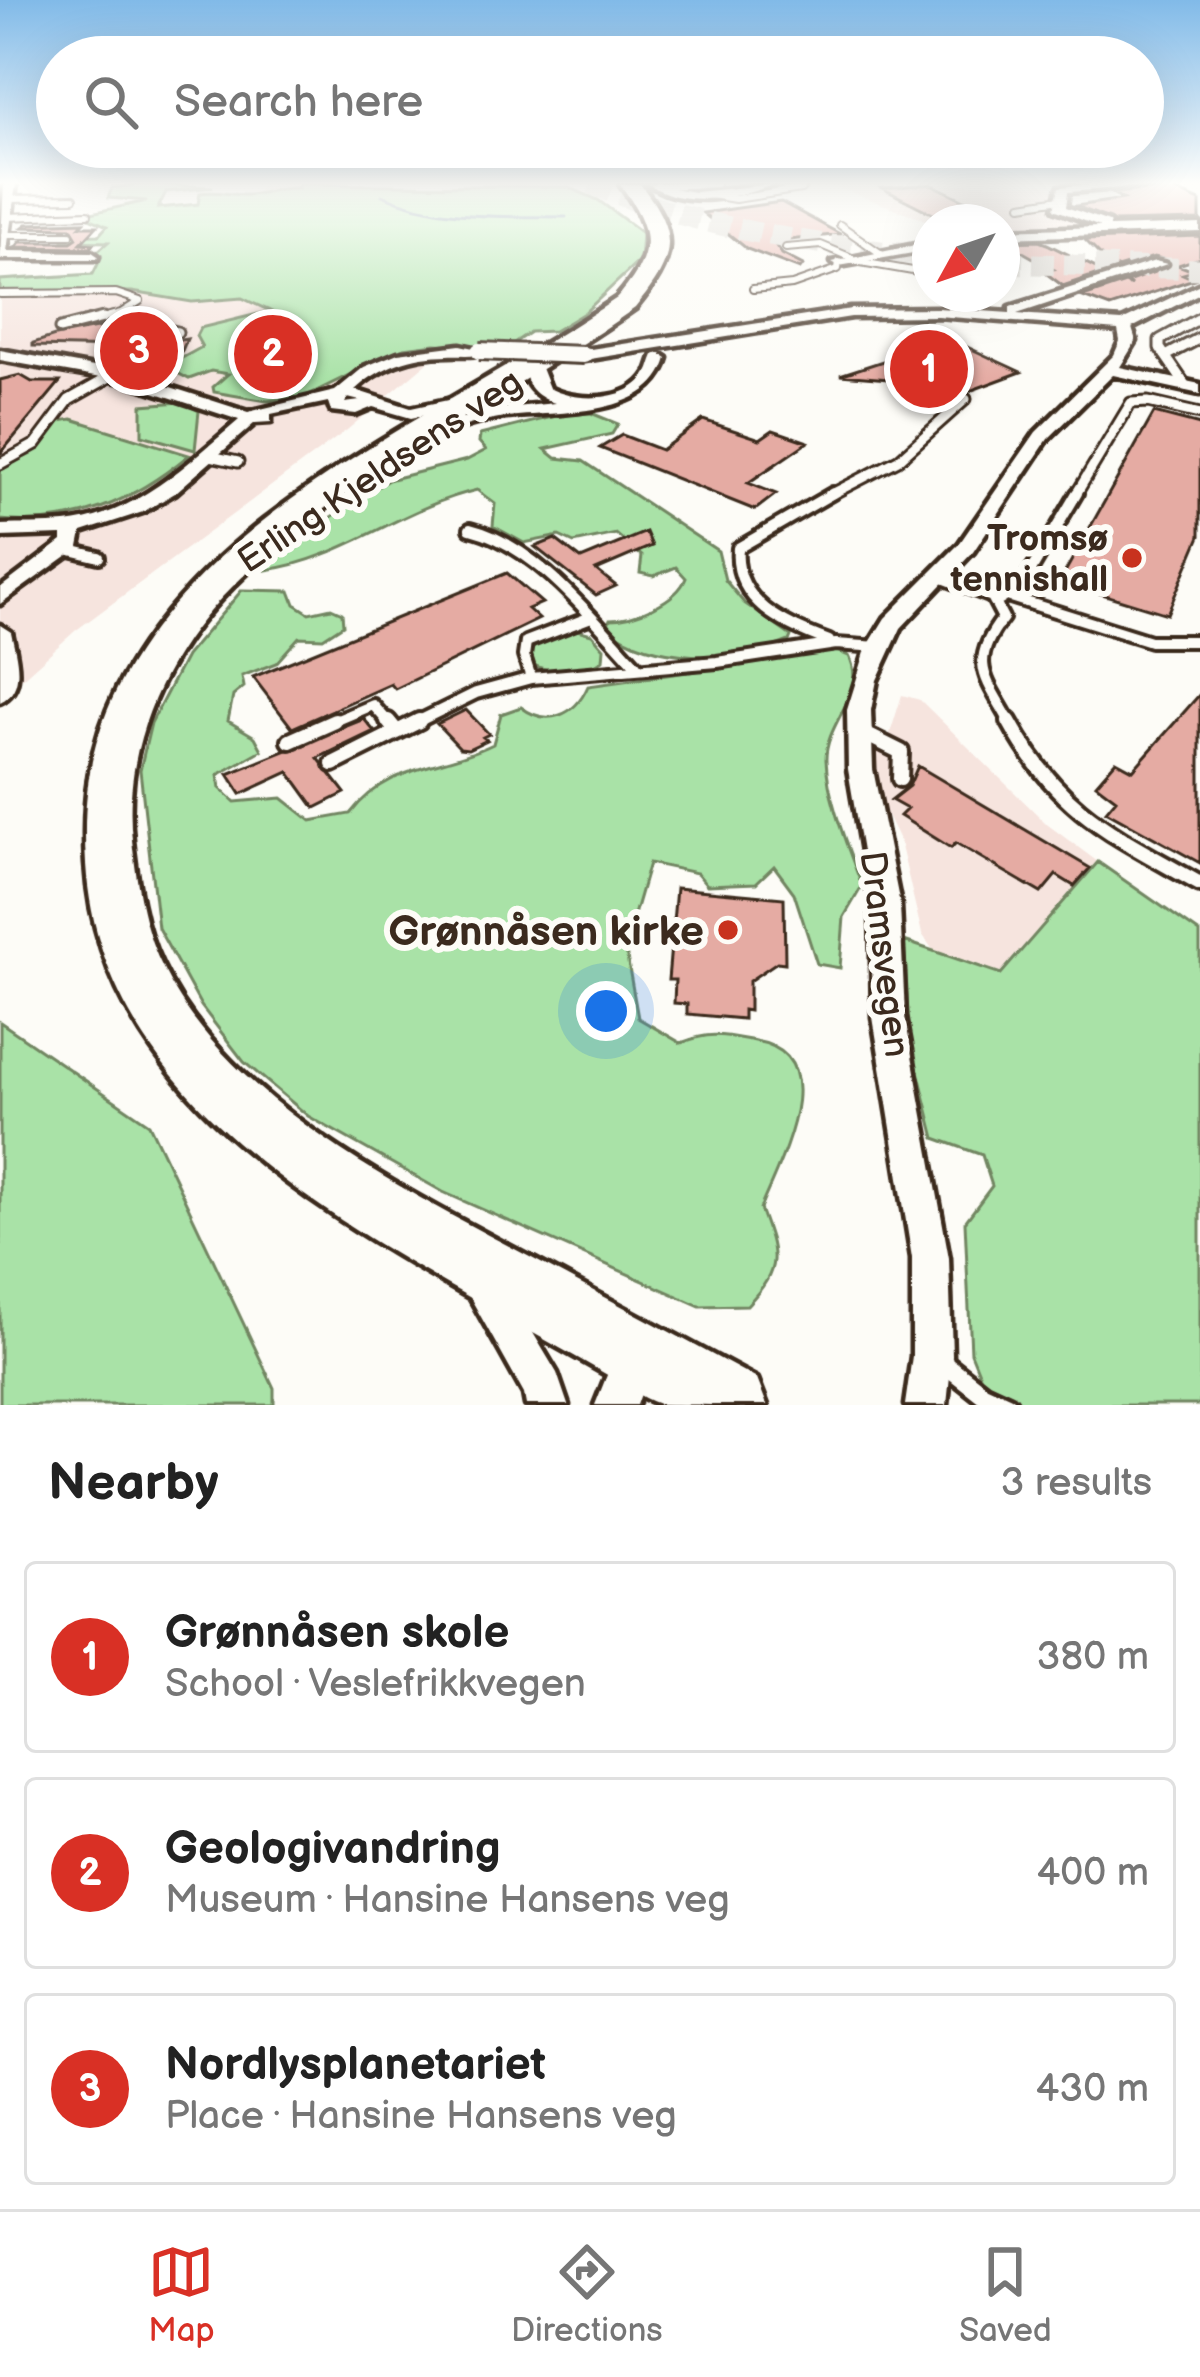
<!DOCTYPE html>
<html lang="en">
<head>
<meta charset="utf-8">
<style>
  body { margin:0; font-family:"Balsamiq Sans",sans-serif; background:#f6f6f6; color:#222 }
  .compass { position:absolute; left:912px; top:204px; width:108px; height:108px; border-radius:50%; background:#fff; box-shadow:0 12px 48px #0002; rotate:230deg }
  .you { position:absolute; left:606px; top:1011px; width:42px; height:42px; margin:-30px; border:9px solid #fff; border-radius:50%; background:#1a73e8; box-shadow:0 0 0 18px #1a73e833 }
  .badge { display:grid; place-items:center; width:78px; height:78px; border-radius:50%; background:#d93025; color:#fff; font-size:39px; font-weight:700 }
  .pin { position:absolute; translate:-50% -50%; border:6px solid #fff; box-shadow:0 3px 12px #0006 }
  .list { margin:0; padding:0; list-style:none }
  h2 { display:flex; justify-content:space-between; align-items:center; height:156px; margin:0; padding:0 48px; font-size:51px }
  h2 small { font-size:39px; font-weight:400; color:#767676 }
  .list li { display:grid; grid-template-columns:78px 1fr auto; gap:36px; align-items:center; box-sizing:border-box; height:192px; margin:0 24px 24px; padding:0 24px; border:3px solid #e0e0e0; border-radius:12px }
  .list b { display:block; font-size:45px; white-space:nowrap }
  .list p { margin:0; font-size:39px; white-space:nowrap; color:#767676 }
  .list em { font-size:39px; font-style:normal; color:#767676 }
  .icon { flex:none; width:66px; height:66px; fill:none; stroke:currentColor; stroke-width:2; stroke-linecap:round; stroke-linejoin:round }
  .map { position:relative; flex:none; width:1200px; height:1405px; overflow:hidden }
  .search { position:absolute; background:#fff; box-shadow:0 12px 48px #0002; left:36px; right:36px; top:36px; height:132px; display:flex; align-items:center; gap:30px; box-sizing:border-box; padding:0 42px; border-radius:66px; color:#767676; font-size:45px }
  .sheet { height:804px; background:#fff }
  nav { display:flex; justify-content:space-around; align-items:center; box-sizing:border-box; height:168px; border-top:3px solid #e0e0e0; background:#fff; font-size:33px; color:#767676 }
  nav a { display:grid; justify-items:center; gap:6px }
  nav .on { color:#d93025 }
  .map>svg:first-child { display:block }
  .built { fill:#f6e4de }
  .green { fill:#a9e2a7; stroke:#728662; stroke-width:3 }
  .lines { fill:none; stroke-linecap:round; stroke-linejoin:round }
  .stream { stroke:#698597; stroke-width:3 }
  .building { fill:#e5aba3; stroke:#3b2a1e; stroke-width:3 }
  .primary-tunnel { stroke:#d6d2cc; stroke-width:21; stroke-dasharray:21 10; stroke-linecap:butt }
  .service-far4-casing { stroke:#3b2a1e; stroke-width:10 }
  .service-far3-casing { stroke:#3b2a1e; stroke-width:15 }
  .service-far2-casing { stroke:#3b2a1e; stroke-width:18 }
  .service-far1-casing { stroke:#3b2a1e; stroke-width:22 }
  .service-casing { stroke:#3b2a1e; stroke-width:27 }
  .minor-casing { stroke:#3b2a1e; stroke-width:9 }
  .trunk-casing { stroke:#3b2a1e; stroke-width:9 }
  .service-far4 { stroke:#fdfcf7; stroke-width:6 }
  .service-far3 { stroke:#fdfcf7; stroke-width:9 }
  .service-far2 { stroke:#fdfcf7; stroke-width:10 }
  .service-far1 { stroke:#fdfcf7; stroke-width:14 }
  .service { stroke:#fdfcf7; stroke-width:18 }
  .minor { fill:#fdfcf7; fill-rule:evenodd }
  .trunk { fill:#fdfcf7; fill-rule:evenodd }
  .minor-bridge-casing { stroke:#3b2a1e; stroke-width:22; stroke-linecap:butt }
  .minor-bridge { stroke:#fdfcf7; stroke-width:16 }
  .poi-dot { fill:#c8321e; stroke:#fdfcf7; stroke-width:4.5 }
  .labels { text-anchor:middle; stroke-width:12; stroke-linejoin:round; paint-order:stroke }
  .street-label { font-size:36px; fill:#3b2a1e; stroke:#fdfcf7 }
  .poi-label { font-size:36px; font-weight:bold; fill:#3b2a1e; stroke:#fdfcf7; text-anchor:end }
  .near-poi-label { font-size:42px; font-weight:bold; fill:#3b2a1e; stroke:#fdfcf7; text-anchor:end }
</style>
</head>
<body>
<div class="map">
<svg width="1200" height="1405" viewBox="0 0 1200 1405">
  <rect width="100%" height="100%" fill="#fdfcf7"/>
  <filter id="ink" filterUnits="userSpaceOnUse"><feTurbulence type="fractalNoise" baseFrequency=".00833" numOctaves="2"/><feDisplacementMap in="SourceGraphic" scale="24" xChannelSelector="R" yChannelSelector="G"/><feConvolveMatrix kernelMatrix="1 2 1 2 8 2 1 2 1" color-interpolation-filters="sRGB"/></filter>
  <g filter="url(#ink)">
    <path class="built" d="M 262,184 L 528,184 L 592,224 L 347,430 L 75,631 L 0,698 L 0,290 L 199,277 Z
      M 828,184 L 1045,184 L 1058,193 L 1049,197 L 1056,209 L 1089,222 L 1094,230 L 1002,233 L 1002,222 L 931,222 Z
      M 902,695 L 920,700 L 1048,825 L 1098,862 L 1001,974 L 935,953 L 922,934 L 900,842 L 877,794 L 874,744 L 889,737 Z"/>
    <path class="green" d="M 143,184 L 213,187 L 166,192 L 158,208 L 198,204 L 200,193 C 219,190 234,196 249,195 C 266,193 280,187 298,188 L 298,184 L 568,187 L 598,200 L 642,233 L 640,260 L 584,313 L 554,331 L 530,332 L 505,349 L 435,344 L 404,348 L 304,397 L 267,401 L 214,392 L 213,387 L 228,374 L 211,371 L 189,379 L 166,367 L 202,347 L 196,336 L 200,328 L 270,311 L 242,298 L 192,302 L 132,292 L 0,290 L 0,280 L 93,274 L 101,258 L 67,254 L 99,250 L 108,242 L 63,241 L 63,236 L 99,235 L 107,226 L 87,217 L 91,213 L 147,201 L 108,198 L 112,188 Z
      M 181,402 L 199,411 L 195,450 L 142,435 L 142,405 Z
      M 591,413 L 618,424 L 612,434 L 545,449 L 556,458 L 583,461 L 718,551 L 725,580 L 744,603 L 791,636 L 789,641 C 737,663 652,663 607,627 L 610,619 C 635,619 677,601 686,578 L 676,567 L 654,576 L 640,573 L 642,556 L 616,534 L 574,543 L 559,536 L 524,543 L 493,526 L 495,504 L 477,490 C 403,507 342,560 266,570 L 264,561 L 388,480 L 467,460 L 486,450 L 479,442 L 480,435 L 560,415 Z
      M 72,419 L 189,455 C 133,501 74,528 0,520 L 0,469 L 31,454 L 55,422 Z
      M 242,590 L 290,591 L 295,604 L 309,613 L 331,608 L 342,613 L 343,625 L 323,638 L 299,637 L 276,663 L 242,676 L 244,687 L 233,696 L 228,721 L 255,737 L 262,750 L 218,775 L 220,788 L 235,802 L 282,798 L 311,821 L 350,814 C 389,763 441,770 493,744 L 501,714 L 521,707 C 547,727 575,716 588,686 L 837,651 L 849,656 C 868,693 825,722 826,760 C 828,802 848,847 862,886 L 844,917 L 840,968 L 817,964 L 794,893 L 774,866 L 756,883 L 707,885 L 697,873 L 649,863 L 625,946 L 638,1018 L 681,1043 C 711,1031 723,1035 755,1041 C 838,1055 779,1162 760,1209 C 777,1255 782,1268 747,1305 L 700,1306 L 443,1192 L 308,1116 L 244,1062 L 201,1006 L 158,928 L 140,770 L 151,723 L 186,656 Z
      M 573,629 L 592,634 L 604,648 L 603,660 C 585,673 554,675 534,665 L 529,655 L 536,644 Z
      M 1098,862 L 1200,933 L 1200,1405 L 992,1405 L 971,1353 L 965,1222 L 992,1186 L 982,1155 L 935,1138 L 909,1035 L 904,941 L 1001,974 Z
      M 0,1022 L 149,1124 L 274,1388 L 274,1405 L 0,1405 Z"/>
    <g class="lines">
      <path class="stream" d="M 336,184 L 341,184
        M 382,195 C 440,221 504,216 566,217"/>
    </g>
    <path class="building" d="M 931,184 L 985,210 L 939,217 L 882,188 Z
      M 1170,188 L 1200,201 L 1200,220 L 1114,222 L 1076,206 L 1123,199 L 1112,193 Z
      M 781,202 L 840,234 L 773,242 L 782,254 L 803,265 L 800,269 L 747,249 L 703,213 Z
      M 84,222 L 80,226 L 97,226 L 81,243 L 94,244 L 91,248 L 16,247 L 20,242 L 71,242 L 77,238 L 71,228 L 23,227 L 27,224 Z
      M 1200,236 L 1200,258 L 1178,265 L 1194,271 L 1183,274 L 1194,279 L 1110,307 L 1083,297 L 1125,283 L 1131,286 L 1127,282 L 1171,266 L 1168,260 L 1154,257 L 1114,269 L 1085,240 Z
      M 1039,241 L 1047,244 L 1104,272 L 1063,286 L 1043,271 L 1053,269 L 1005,242 Z
      M 107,326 L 175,341 L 187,339 L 180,355 L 157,359 L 113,359 L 121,348 L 33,346 L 33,343 L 55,336 Z
      M 950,339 L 1021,372 L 956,396 L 947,391 L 919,394 L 889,379 L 840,375 Z
      M 20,375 L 32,382 L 60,382 L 0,454 L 0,380 Z
      M 1154,413 L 1200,425 L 1200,536 L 1167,614 L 1060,581 Z
      M 703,420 L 760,439 L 773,430 L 808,442 L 748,483 L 776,494 L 755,510 L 600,448 L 622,435 L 661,450 Z
      M 646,532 L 652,546 L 596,570 L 616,586 L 596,595 L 535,547 L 555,539 L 581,559 Z
      M 507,573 L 542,603 L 528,609 L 539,619 L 395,689 L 391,684 L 292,728 L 253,677 Z
      M 1200,694 L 1200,863 L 1106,811 L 1116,799 L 1096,784 L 1116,761 L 1133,770 Z
      M 466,710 L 489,734 L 483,737 L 487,740 L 468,749 L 460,748 L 437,724 Z
      M 364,719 L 374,731 L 318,758 L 345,793 L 315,808 L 289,772 L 241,794 L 228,774 Z
      M 918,766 L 1090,868 L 1074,886 L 1056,875 L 1041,893 L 956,843 L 951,848 L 900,816 L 907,809 L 891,800 L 909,786 Z
      M 676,888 L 784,898 L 785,963 L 777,962 L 749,981 L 749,1011 L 743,1010 L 743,1019 L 687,1014 L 687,1004 L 674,1003 L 675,980 L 668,980 Z"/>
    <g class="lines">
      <path class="primary-tunnel" d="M 591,184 C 700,229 813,245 930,256
        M 1002,263 L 1200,269"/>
      <g class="service-far4-casing">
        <path id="service-far4" d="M 657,186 L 716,184
          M 711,195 L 735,199 L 801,189 L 805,184
          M 8,199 L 74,198
          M 1022,205 L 1060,199
          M 6,217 L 88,214
          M 840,225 L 880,253
          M 4,235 L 70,235
          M 786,248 L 821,245 L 852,258
          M 849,260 L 930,274
          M 753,289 L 792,285 L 838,269 L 839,262
          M 0,294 L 116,293 L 140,301 L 121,313 L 92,321
          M 109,317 L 126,321
          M 1195,321 L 1200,318"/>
      </g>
      <g class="service-far3-casing">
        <path id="service-far3" d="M 112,318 L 177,332
          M 60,329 L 103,318
          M 1166,356 L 1200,338
          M 1186,386 L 1160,348 L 1160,340 L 1200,318
          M 206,455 L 238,462
          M 0,464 L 36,444 L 69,400 L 115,374
          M 828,496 L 898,460 L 966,399
          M 1075,496 L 1131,403 L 1148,402 L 1200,414"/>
      </g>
      <g class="service-far2-casing">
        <path id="service-far2" d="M 470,529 C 536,545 591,617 636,665
          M 66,549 L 99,557
          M 938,576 L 1000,600 L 1022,586 L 1077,493
          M 992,597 L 1003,618 C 967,664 986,678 1011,724
          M 1010,597 L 1150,641 L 1200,641
          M 829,641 C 785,625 733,602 738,548 L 833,493
          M 531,678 L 524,656 L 526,642 L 591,617
          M 328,724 L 373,705 L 390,724
          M 413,724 L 476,693 L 531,678 L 717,662 L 836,644 L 878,647"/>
      </g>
      <g class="service-far1-casing">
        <path id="service-far1" d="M 388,721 L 397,732
          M 1009,721 C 1059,813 1114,835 1200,884
          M 857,730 L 901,752 L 900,779
          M 290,741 L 335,721
          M 333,764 L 419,721"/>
      </g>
      <g class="service-casing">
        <path id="service" d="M 941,1361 L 983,1394 L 1007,1405"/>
      </g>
      <g class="minor-casing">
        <path id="minor" d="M 4,184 L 16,184 L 7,251 L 92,252 L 98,256 L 97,259 L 0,259 Z
          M 649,184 L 695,192 L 774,184 C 740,199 681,208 649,184 Z
          M 1095,184 L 1170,184 L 1068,192 L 1066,207 L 1109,222 L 1110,227 L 1200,224 L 1200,232 L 1002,238 L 1002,230 L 1100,227 L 1054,209 L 1059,187 Z
          M 930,242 L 930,250 L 839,266 L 832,262 Z
          M 1155,261 L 1167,264 L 1017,314 L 1122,321 L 1200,284 L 1200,293 L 1132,328 L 1136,341 L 1120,367 L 1200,384 L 1200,394 L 1113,375 L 1048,439 L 973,552 L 901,628 L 877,680 L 871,710 L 873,769 L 900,905 L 905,1017 L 949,1258 L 952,1356 L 947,1405 L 905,1405 L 912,1356 L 912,1258 L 873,1017 L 871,905 L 848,769 L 847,710 L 866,649 L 885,618 L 959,544 L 1036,432 L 1114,355 L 1120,341 L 1118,330 L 937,316 L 851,317 L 584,360 L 576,355 L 584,350 L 851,309 L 937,308 L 1010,313 L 1010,307 Z
          M 460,345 L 487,351 C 475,357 462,354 448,355 C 412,355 381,366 355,390 L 411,408 L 457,398 L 463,399 L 463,407 L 411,418 L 373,407 L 356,414 L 331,411 L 328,402 L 271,414 L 271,422 L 255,423 L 175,493 L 143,512 L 82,532 L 79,547 L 0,604 L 0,588 L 62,541 L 62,535 L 0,537 L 0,525 C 22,524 44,525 65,523 C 135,516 188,463 239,420 L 123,382 L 0,360 L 0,350 L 127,373 L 248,412 L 335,391 L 364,367 L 398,353 ZM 348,398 L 360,401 L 345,403 Z
          M 659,353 L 667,358 C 651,421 550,410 499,418 C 470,422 444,435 416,442 L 407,437 L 486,410 L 555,403 C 536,397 521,383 527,363 L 539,363 L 549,388 C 574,402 629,403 647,373 C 650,368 651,361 654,355 Z
          M 0,625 L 11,632 C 16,656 27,689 0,702 Z
          M 485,1271 L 499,1276 L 557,1373 L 568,1405 L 526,1405 L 524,1394 L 466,1290 L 471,1276 Z
          M 635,1334 L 649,1340 L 655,1354 L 637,1405 L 595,1405 L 621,1340 Z"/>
      </g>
      <g class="trunk-casing">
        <path id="trunk" d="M 620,184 L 640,184 C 681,235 675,260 635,308 C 502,402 348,472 232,587 C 165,653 122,745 132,840 C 137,883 142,924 161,964 C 226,1104 410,1193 541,1263 C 613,1301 685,1340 757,1379 L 767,1405 C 739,1405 684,1405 659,1404 C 640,1398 621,1382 604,1373 C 557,1346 509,1320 462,1293 C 295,1198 99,1077 86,864 C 82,801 89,746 117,689 C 210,504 453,409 617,298 C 656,253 654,231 620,184 Z"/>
      </g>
      <use href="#service-far4" class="service-far4"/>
      <use href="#service-far3" class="service-far3"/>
      <use href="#service-far2" class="service-far2"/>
      <use href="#service-far1" class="service-far1"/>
      <use href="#service" class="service"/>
      <use href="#minor" class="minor"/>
      <use href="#trunk" class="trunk"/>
      <g class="minor-bridge-casing">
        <path id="minor-bridge" d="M 479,351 L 584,355"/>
      </g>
      <use href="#minor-bridge" class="minor-bridge"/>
    </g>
  </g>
  <linearGradient id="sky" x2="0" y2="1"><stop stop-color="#81bae8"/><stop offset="0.48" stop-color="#fefefb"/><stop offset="1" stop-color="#fefefb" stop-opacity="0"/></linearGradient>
  <rect width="1200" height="381" fill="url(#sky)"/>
  <g class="poi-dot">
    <circle cx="1132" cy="558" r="12"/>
    <circle cx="728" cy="930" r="12"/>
  </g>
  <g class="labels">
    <g class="street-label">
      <text transform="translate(379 470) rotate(-34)" y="13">Erling Kjeldsens veg</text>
      <text transform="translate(886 954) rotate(83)" y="13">Dramsvegen</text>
    </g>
    <g class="poi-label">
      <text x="1108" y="550">Tromsø<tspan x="1108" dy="41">tennishall</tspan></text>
    </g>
    <g class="near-poi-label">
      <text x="704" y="945">Grønnåsen kirke</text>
    </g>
  </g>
</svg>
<svg class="compass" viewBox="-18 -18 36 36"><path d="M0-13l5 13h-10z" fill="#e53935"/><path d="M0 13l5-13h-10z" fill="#767676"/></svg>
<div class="you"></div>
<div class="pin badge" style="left:929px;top:369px">1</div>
<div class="pin badge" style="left:273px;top:354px">2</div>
<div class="pin badge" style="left:139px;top:351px">3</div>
<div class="search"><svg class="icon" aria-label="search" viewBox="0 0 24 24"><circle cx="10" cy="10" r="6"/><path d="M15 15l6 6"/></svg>Search here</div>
</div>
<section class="sheet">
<h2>Nearby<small>3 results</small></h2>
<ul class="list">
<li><span class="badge">1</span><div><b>Grønnåsen skole</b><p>School · Veslefrikkvegen</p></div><em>380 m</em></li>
<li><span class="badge">2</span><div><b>Geologivandring</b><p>Museum · Hansine Hansens veg</p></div><em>400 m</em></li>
<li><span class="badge">3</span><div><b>Nordlysplanetariet</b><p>Place · Hansine Hansens veg</p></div><em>430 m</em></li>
</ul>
</section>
<nav>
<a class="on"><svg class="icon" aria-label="map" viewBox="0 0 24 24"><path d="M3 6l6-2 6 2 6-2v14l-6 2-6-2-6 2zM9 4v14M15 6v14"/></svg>Map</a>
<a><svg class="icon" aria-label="directions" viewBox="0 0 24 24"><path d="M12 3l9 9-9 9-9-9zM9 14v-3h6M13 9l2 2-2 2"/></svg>Directions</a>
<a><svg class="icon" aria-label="saved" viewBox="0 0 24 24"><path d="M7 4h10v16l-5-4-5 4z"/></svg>Saved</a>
</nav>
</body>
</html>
